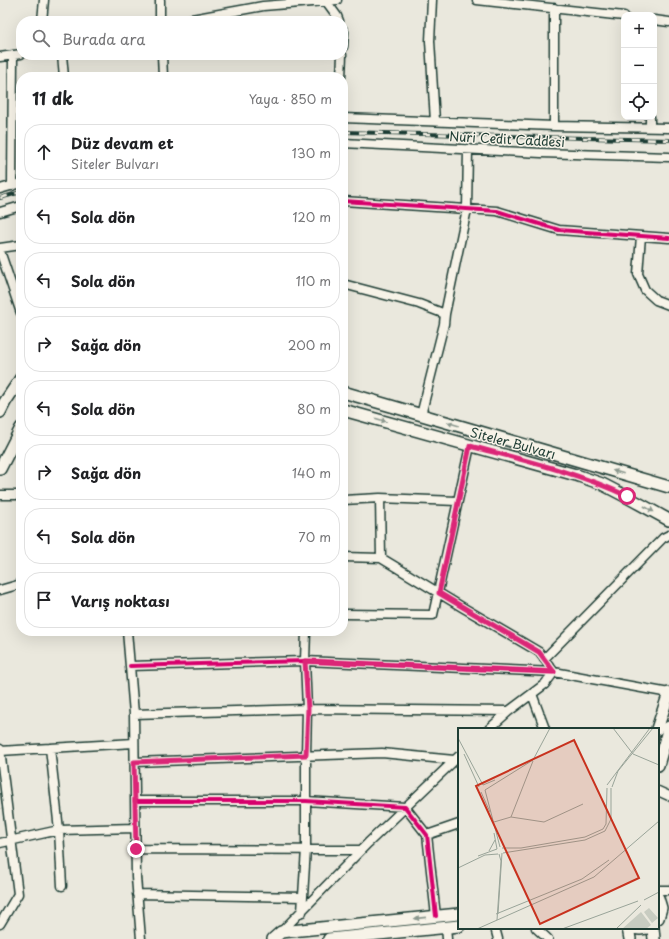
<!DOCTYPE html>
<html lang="tr">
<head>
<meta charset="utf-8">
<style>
  body { margin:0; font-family:"Playpen Sans",sans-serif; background:#f6f6f6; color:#202124 }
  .controls { position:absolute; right:12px; top:12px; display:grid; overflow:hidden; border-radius:8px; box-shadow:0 4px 16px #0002 }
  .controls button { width:36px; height:36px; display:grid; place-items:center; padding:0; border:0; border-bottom:1px solid #e0e0e0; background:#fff; color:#202124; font:20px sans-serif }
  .stop { position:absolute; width:12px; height:12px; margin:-9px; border:3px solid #db2777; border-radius:50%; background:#fff }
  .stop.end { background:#db2777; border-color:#fff; box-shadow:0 1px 4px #0008 }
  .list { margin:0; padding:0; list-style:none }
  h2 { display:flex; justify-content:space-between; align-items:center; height:52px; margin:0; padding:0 16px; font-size:17px }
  h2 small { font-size:13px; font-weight:400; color:#757577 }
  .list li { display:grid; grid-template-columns:26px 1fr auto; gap:12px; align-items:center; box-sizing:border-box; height:56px; margin:0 8px 8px; padding:0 8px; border:1px solid #e0e0e0; border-radius:16px }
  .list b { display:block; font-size:15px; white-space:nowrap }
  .list p { margin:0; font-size:13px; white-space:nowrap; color:#757577 }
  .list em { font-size:13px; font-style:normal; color:#757577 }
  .icon { flex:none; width:22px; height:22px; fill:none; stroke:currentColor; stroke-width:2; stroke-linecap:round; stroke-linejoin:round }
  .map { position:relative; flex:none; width:669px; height:939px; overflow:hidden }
  .search { position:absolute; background:#fff; box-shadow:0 4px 16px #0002; left:16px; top:16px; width:332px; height:44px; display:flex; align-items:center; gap:10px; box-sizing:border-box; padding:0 14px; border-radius:16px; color:#757577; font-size:15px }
  .panel { position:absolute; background:#fff; box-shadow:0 4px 16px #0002; left:16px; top:72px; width:332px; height:564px; border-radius:16px }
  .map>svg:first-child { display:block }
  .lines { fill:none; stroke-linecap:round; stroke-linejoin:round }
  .minor-casing { stroke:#1f3d34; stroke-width:11 }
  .major-casing { stroke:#1f3d34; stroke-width:14 }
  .minor { stroke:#f7f3e8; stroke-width:8 }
  .major { stroke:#f7f3e8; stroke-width:11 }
  .rail-casing { stroke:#1f3d34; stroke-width:4 }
  .rail { stroke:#f7f3e8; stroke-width:2.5; stroke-dasharray:8; stroke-linecap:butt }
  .cycleway-casing { stroke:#f7f3e8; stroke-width:6 }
  .cycleway { stroke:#d6006c; stroke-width:4 }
  .oneway { fill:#8b988e }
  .route { stroke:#db2777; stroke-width:5 }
  .labels { text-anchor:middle; stroke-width:3; stroke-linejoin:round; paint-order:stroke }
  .street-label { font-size:13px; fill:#1f3d34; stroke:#f7f3e8 }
  .inset-road { fill:none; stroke:#99a499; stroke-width:1 }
  .view { fill:#c8321e; fill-opacity:0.15; stroke:#c8321e; stroke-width:2 }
  .inset-edge { fill:none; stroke:#1f3d34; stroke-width:2 }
</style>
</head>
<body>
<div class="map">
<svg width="669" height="939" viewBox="0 0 669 939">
  <rect width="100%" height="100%" fill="#eae8dd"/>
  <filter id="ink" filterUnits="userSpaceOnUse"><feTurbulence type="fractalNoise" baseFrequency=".025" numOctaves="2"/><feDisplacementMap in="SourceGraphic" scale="8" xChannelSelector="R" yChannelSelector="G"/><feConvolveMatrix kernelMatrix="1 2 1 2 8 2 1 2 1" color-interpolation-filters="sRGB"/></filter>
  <g filter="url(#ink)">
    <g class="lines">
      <g class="minor-casing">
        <path id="minor" d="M 160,0 L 160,21
          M 432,0 L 430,41 L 435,121
          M 477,0 L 624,16
          M 326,1 L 337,16 L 339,21
          M 654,20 L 669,22
          M 42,21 L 44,0
          M 181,21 L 263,6 L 337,0
          M 343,30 L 344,32 L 343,47
          M 62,55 L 64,77
          M 162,55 L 163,77
          M 0,57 L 21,54
          M 341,77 L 342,55
          M 343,118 L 554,126 L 669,128
          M 554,126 L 554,8
          M 650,127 L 650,117
          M 343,143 L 541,153 L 669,157
          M 12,186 L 13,55
          M 0,189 L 21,183
          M 343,201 L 497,211 L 559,230 L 669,238
          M 0,212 L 21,206
          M 641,236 L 638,274 L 645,290 L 656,300 L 669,305
          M 0,248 L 21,245
          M 0,251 L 21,313
          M 343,284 L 419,304 L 445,314 L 444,324 L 421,415
          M 445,314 L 467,209 L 468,149
          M 0,495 L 21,495
          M 380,498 L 381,558
          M 343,500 L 380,498 L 457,501
          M 343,557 L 381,558 L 462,607 L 539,652 L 554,672 L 669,693
          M 0,590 L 21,584
          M 343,614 L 433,615 L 470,446
          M 127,631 L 134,714 L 136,877 L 141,939
          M 544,659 L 663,538 L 669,535
          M 130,666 L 305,661 L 554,672
          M 532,694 L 545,729
          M 134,714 L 307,709 L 509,711
          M 489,729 L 509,711 L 545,684 L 554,672
          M 50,748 L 59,830 L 62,886
          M 0,749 L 18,894 L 0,924
          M 0,751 L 134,743
          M 134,762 L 382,753 L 454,760
          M 658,791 L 669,796
          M 135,801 L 306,801 L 405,807 L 427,835 L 436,916
          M 427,835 L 459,824
          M 0,843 L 59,830 L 135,828
          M 136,849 L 361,850
          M 658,890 L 669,890
          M 137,894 L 303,897
          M 302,912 L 306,849 L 306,755 L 307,709 L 305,661 L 306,631
          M 446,927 L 447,939
          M 495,928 L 498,939
          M 536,928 L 548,939
          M 281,932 L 368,843 L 459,756"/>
      </g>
      <g class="major-casing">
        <path id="major" d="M 343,392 L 669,487
          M 343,410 L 576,475 L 602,484 L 627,497 L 669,520
          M 0,412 L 5,402 L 21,378
          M 0,469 L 21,428
          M 657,729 L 669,693
          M 658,765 L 669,727
          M 658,898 L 661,908 L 658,918
          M 628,928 L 630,939
          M 632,928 L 640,929 L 647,928
          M 653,928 L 654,939
          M 273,939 L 281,932 L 459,914
          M 329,939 L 459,926"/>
      </g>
      <use href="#minor" class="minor"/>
      <use href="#major" class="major"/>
      <g class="rail-casing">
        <path id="rail" d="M 343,132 L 669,140
          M 0,198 L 21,192"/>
      </g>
      <use href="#rail" class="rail"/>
      <g class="cycleway-casing">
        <path id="cycleway" d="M 343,201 L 497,211 L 559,230 L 669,238
          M 130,666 L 305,661 L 554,672
          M 135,801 L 306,801 L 405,807 L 427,835 L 436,916"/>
      </g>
      <use href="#cycleway" class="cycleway"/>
    </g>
    <defs><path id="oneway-solid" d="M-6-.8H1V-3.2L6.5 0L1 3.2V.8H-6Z"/></defs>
    <g class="oneway">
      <use href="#oneway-solid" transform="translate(381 420) rotate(16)"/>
      <use href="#oneway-solid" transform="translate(453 424) rotate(-163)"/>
      <use href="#oneway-solid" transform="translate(618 472) rotate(-164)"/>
      <use href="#oneway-solid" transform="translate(649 509) rotate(30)"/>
      <use href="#oneway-solid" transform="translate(420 918) rotate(174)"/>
    </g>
  </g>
  <g class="lines" filter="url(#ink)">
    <path class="route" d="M 136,849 L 134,762 L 306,755 L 308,709 L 305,661 L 554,672 L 539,652 L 439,593 L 470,446 C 523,460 577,472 627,496"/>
  </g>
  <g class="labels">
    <g class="street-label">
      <text transform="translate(507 139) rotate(3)" y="5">Nuri Cedit Caddesi</text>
      <text transform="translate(513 443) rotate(15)" y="5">Siteler Bulvarı</text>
    </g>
  </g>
  <g transform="translate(458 728)">
    <rect width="201" height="201" fill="#eae8dd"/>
    <path d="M 191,180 L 200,190 L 194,195 L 186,184 ZM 183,184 L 193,197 L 188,201 L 164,201 Z" fill="#c8ccc1"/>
    <path class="inset-road" d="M 155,0 L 175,26 L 201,37M 0,10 L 25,57 L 37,52M 6,26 L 21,59M 149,57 L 192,0M 154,59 L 160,43 L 195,0M 23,64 L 32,84M 53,89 L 75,33M 36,94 L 53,89 L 86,94 L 125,76M 36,105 L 39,121M 42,119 L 27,62 L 75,32 L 92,0M 44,120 L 63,120 L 127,109 L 145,101 L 148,96 L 149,60M 31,123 L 37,112M 45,125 L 127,112 L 147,103 L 153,91 L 153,60M 20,128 L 39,121M 0,140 L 27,127 L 40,126M 186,172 L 201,164M 38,186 L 124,151 L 151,132M 40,186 L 44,125M 39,192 L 43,133 L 41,126M 19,201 L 136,149 L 201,93M 104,201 L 180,173M 158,201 L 183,177"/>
    <path class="view" d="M 116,12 L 181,150 L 82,196 L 18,58 Z"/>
    <rect width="201" height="201" class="inset-edge"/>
  </g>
</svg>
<div class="controls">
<button>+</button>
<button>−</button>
<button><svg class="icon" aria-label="locate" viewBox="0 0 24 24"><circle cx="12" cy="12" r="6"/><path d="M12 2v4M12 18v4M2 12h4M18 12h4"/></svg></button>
</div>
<div class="stop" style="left:627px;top:496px"></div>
<div class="stop end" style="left:136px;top:849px"></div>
<div class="search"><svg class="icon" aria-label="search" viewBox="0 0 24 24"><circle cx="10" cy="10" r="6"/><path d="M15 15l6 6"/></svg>Burada ara</div>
<section class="panel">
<h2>11 dk<small>Yaya · 850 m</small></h2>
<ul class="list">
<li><svg class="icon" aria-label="ahead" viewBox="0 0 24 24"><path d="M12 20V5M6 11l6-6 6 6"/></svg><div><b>Düz devam et</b><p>Siteler Bulvarı</p></div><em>130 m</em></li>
<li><svg class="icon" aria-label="left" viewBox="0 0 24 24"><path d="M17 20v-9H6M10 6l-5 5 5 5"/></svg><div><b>Sola dön</b></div><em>120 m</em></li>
<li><svg class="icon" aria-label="left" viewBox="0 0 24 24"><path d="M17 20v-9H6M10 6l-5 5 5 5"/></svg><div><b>Sola dön</b></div><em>110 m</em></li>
<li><svg class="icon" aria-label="right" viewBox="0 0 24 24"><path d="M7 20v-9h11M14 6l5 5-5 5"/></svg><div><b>Sağa dön</b></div><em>200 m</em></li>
<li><svg class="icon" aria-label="left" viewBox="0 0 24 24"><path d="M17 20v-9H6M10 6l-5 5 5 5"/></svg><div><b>Sola dön</b></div><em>80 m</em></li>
<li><svg class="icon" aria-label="right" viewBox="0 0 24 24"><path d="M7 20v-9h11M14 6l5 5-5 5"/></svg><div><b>Sağa dön</b></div><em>140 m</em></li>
<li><svg class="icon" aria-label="left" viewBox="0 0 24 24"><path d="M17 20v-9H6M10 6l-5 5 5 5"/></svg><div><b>Sola dön</b></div><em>70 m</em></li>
<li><svg class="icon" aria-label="arrive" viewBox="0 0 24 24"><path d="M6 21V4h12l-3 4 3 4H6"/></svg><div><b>Varış noktası</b></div></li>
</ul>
</section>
</div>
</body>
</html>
